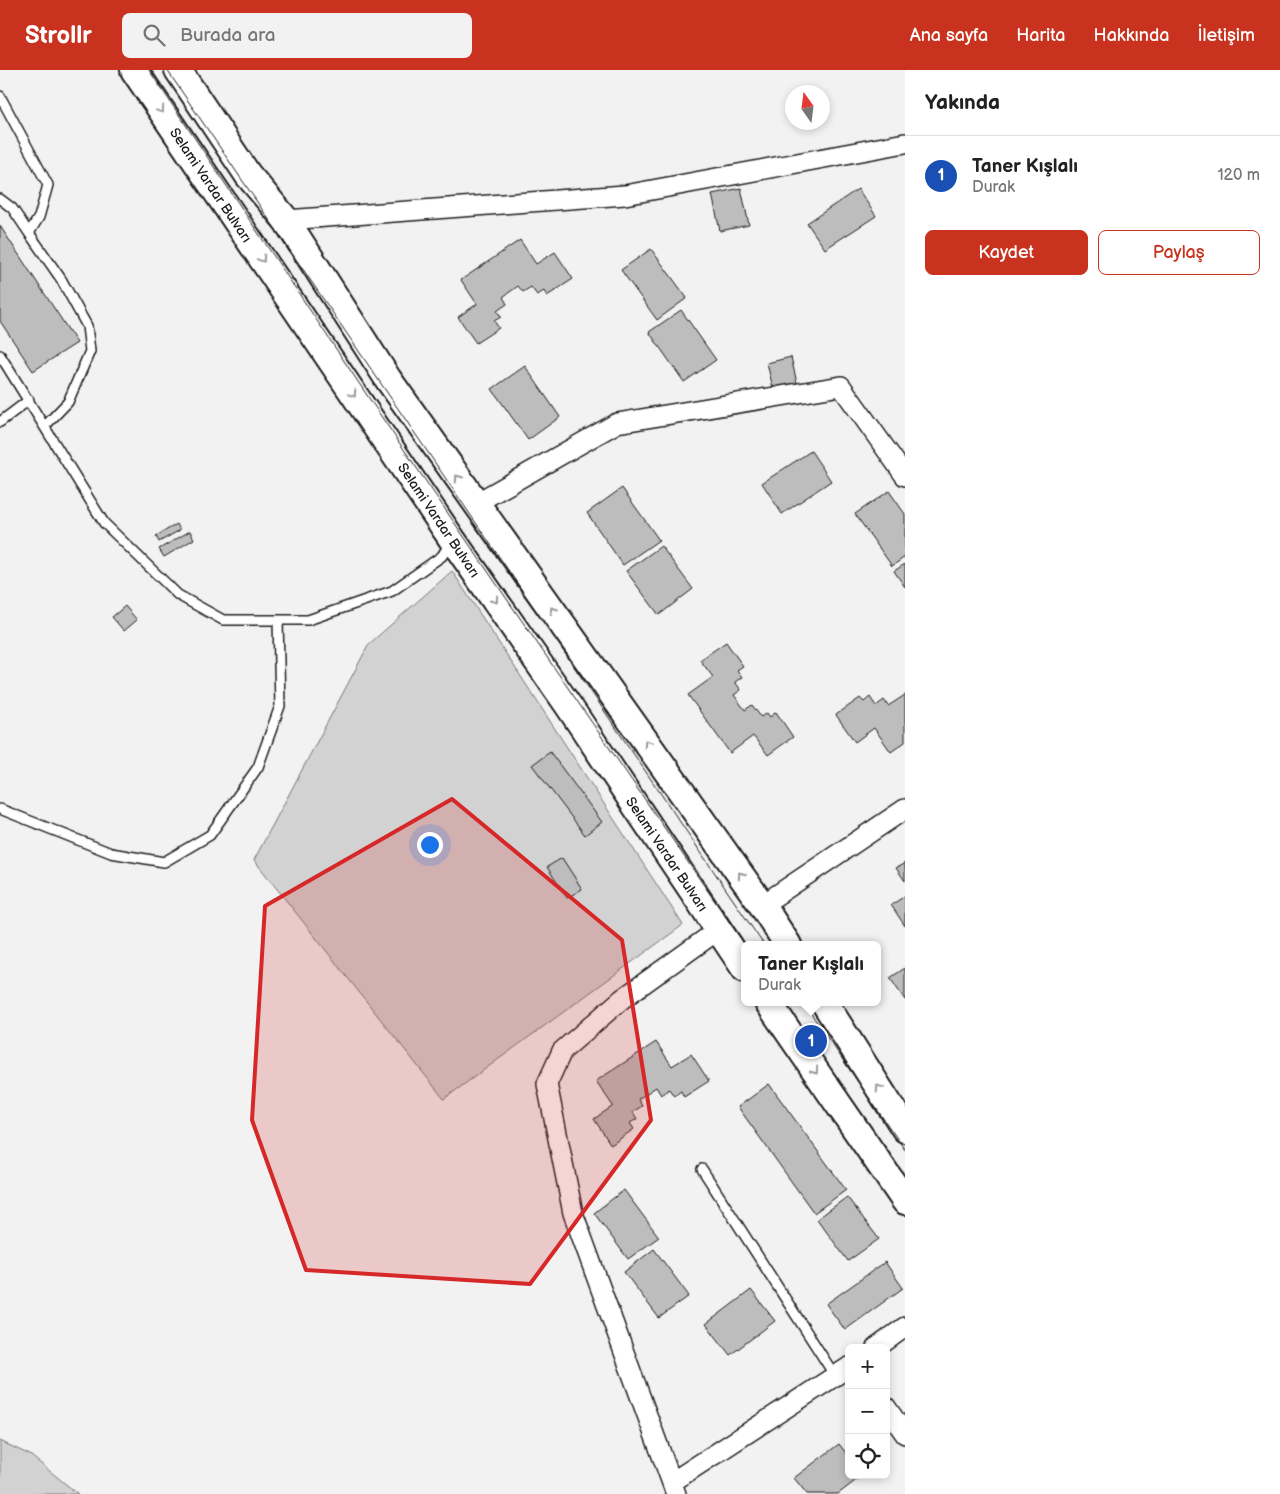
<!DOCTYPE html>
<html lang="tr">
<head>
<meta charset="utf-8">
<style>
  body { margin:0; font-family:"Balsamiq Sans",sans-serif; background:#f2f2f2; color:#222 }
  .controls { position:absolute; right:15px; bottom:15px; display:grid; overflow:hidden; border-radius:8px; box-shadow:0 2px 8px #0003 }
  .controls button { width:45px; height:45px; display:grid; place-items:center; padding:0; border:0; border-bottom:1px solid #e0e0e0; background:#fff; color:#222; font:25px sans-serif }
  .compass { position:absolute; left:785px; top:15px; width:45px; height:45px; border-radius:50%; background:#fff; box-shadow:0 2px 8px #0003; rotate:346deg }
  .you { position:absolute; left:429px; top:774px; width:18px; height:18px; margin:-12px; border:4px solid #fff; border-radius:50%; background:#1a73e8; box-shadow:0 0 0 8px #1a73e833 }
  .badge { display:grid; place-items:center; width:32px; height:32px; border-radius:50%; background:#c8321e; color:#fff; font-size:16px; font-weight:700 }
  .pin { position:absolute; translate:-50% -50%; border:2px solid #fff; box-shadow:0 1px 5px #0006 }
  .popup { position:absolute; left:741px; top:871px; width:140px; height:65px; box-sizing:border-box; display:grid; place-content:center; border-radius:8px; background:#fff; filter:drop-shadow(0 1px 4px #0005); font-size:16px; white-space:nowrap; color:#767676 }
  .popup b { font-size:19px; color:#222 }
  .popup::after { content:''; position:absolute; left:50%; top:100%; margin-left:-10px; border:10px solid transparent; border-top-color:#fff }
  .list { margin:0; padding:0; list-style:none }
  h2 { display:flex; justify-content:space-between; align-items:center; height:65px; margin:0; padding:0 20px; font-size:21px }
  h2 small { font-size:16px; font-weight:400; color:#767676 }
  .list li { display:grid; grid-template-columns:32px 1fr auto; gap:15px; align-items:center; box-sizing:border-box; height:80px; padding:0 20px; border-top:1px solid #e0e0e0 }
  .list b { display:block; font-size:19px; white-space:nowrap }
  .list p { margin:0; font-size:16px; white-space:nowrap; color:#767676 }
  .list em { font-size:16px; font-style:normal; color:#767676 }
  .actions { display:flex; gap:10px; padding:15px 20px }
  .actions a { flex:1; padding:11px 0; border:1px solid #c8321e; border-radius:8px; text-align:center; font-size:18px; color:#c8321e }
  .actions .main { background:#c8321e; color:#fff }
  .icon { flex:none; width:28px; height:28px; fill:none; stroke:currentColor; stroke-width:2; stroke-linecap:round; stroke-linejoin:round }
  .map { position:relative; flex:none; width:905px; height:1424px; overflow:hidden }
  header { display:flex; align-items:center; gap:30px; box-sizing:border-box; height:70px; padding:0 25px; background:#c8321e; color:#fff }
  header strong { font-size:24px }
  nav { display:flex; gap:28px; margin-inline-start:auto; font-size:18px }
  .search { width:350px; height:45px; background:#f2f2f2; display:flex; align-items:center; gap:12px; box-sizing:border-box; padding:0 18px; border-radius:8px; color:#767676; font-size:19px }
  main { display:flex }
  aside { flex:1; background:#fff }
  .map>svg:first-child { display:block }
  .green { fill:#d2d2d2; stroke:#777 }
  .building { fill:#bdbdbd; stroke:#1c1c1c }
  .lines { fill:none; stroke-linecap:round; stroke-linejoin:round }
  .lane-casing { stroke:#1c1c1c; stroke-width:12 }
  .street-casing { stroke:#1c1c1c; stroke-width:22 }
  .secondary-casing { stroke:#1c1c1c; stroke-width:30 }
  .lane { stroke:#fff; stroke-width:9 }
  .street { stroke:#fff; stroke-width:19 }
  .secondary { stroke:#fff; stroke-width:26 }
  .tram { stroke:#1c1c1c; stroke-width:1 }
  .oneway { stroke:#999 }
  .marked { fill:#d62828; fill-opacity:0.2; stroke:#d62828; stroke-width:4; stroke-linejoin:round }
  .labels { text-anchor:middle; stroke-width:5; stroke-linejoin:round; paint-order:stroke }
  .street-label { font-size:14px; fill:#1c1c1c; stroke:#fff }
</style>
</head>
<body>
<header>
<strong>Strollr</strong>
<div class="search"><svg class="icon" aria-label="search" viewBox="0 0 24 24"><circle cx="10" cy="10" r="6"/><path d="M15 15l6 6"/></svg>Burada ara</div>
<nav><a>Ana sayfa</a><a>Harita</a><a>Hakkında</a><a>İletişim</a></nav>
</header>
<main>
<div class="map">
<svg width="905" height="1424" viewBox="0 0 905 1424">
  <rect width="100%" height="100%" fill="#f2f2f2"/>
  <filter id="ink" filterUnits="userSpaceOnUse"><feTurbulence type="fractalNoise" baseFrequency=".02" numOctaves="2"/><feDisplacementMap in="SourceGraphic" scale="10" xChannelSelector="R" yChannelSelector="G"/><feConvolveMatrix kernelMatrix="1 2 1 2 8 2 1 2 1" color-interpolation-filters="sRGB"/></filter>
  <g filter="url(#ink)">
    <path class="green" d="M 452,501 L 683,855 L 444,1029 L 254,790 L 369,574 Z
      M 0,1371 L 30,1385 L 78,1424 L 0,1424 Z"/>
    <path class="building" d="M 741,118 L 749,155 L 720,161 L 712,124 Z
      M 858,119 L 876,146 L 825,179 L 807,153 Z
      M 0,156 L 77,273 L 33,301 L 0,251 Z
      M 520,170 L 536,194 L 555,182 L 573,209 L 547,226 L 544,221 L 537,225 L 531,217 L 523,222 L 518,216 L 503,227 L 507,234 L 497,241 L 501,247 L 494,251 L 499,258 L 476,273 L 458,247 L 477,234 L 461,210 Z
      M 651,179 L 687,228 L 657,250 L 621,200 Z
      M 681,240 L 716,290 L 684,312 L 649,262 Z
      M 791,287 L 797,313 L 773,318 L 767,293 Z
      M 525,296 L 560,347 L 528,370 L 492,319 Z
      M 811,381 L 831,411 L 782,444 L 762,413 Z
      M 622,418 L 659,470 L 623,495 L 587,443 Z
      M 889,421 L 905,444 L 905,487 L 892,496 L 855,444 Z
      M 177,454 L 180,460 L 159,472 L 156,466 Z
      M 190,461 L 194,469 L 164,487 L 159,479 Z
      M 661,476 L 693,519 L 659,545 L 626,501 Z
      M 905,494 L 905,517 L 894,501 Z
      M 125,536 L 137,550 L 124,561 L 112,547 Z
      M 726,572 L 743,596 L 737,600 L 742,607 L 735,612 L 741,620 L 734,625 L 745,640 L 752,635 L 761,647 L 767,643 L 770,647 L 776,642 L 793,667 L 768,685 L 753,666 L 730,683 L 688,625 L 713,607 L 700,590 Z
      M 905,625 L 905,672 L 891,682 L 874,658 L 855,672 L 836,645 L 860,628 L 864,632 L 870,627 L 876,636 L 884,630 L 888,636 Z
      M 550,682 L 602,752 L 585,765 L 532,695 Z
      M 562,788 L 582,819 L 567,828 L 547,797 Z
      M 905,793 L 905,811 L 896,798 Z
      M 905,826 L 905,856 L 891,835 Z
      M 905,898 L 905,930 L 890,908 Z
      M 656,972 L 672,996 L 691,984 L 709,1011 L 684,1027 L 681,1021 L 674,1026 L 669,1019 L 661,1025 L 656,1017 L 638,1029 L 642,1036 L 633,1042 L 637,1049 L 630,1053 L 634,1059 L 611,1075 L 594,1049 L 613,1036 L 596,1011 Z
      M 769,1014 L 846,1120 L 814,1143 L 738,1037 Z
      M 624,1120 L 659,1167 L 628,1189 L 594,1143 Z
      M 847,1127 L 879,1169 L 848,1191 L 817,1149 Z
      M 654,1179 L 689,1226 L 659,1248 L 624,1202 Z
      M 885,1192 L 903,1218 L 845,1260 L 826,1234 Z
      M 751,1220 L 775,1251 L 730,1285 L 706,1254 Z
      M 839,1374 L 849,1387 L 849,1405 L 863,1405 L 838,1424 L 807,1424 L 794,1408 Z"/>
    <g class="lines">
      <g class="lane-casing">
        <path id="lane" d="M 0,26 L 48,115 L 39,147 L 29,163 L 61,209 L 87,256 L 90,281 L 68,332 L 45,356
          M 0,129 L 12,138 L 29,163
          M 0,285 L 104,453 L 178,525 L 223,550 L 308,550 L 392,521 L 442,486 L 450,473
          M 0,352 L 29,330
          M 0,739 L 111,783 L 164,792 L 210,765 L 258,697 L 280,636 L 278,550
          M 702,1099 L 835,1306"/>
      </g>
      <g class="street-casing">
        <path id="street" d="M 286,150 L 625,125 L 905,73
          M 476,433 L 617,353 L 841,316 L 905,406
          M 762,835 L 905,739
          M 876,1278 L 905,1257
          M 886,1337 L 905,1364
          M 672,1412 L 849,1297
          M 676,1424 L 573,1143 L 547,1014 L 562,981 L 622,929 L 718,860"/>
      </g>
      <g class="secondary-casing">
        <path id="secondary" d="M 134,0 L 452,469 L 568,635 L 745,899
          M 178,0 L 248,105 L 286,150 L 388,309 L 762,835 L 788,875
          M 768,932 L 905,1131
          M 824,932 L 905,1059"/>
      </g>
      <use href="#lane" class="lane"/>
      <use href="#street" class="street"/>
      <use href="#secondary" class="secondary"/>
      <path class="tram" d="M 149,0 L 383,349 L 745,875
        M 167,0 L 764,875
        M 785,932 L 905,1107
        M 803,932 L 905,1080"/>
    </g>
    <defs><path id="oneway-chevron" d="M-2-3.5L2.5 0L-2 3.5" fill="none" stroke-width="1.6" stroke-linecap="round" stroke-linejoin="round" transform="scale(1.25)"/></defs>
    <g class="oneway">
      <use href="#oneway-chevron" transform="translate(161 40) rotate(56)"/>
      <use href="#oneway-chevron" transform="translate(262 189) rotate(56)"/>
      <use href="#oneway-chevron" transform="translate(353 324) rotate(56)"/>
      <use href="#oneway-chevron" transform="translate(458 408) rotate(-125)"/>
      <use href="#oneway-chevron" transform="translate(495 530) rotate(55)"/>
      <use href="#oneway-chevron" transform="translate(553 540) rotate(-125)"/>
      <use href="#oneway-chevron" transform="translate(647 673) rotate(-125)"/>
      <use href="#oneway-chevron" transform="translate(741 805) rotate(-125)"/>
      <use href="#oneway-chevron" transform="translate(815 1001) rotate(55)"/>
      <use href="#oneway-chevron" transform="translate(879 1018) rotate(-123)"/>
    </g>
  </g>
  <path class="marked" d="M 452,729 L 622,870 L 651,1050 L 530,1214 L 306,1200 L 252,1050 L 265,836 Z"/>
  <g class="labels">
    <g class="street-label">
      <text transform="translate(211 115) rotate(56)" y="5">Selami Vardar Bulvarı</text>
      <text transform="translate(439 450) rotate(56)" y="5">Selami Vardar Bulvarı</text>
      <text transform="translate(667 784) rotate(56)" y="5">Selami Vardar Bulvarı</text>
    </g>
  </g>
</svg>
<div class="controls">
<button>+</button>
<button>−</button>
<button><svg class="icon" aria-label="locate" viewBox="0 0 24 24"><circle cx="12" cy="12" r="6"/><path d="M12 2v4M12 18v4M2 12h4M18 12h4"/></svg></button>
</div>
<svg class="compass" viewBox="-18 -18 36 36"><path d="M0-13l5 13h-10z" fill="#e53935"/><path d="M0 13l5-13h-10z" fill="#767676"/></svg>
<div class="you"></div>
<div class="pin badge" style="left:811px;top:971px;background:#1a4fb4">1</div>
<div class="popup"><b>Taner Kışlalı</b>Durak</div>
</div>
<aside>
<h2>Yakında<small></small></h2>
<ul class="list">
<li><span class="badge" style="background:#1a4fb4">1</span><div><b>Taner Kışlalı</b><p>Durak</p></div><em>120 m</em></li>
</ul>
<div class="actions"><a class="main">Kaydet</a><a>Paylaş</a></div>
</aside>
</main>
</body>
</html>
